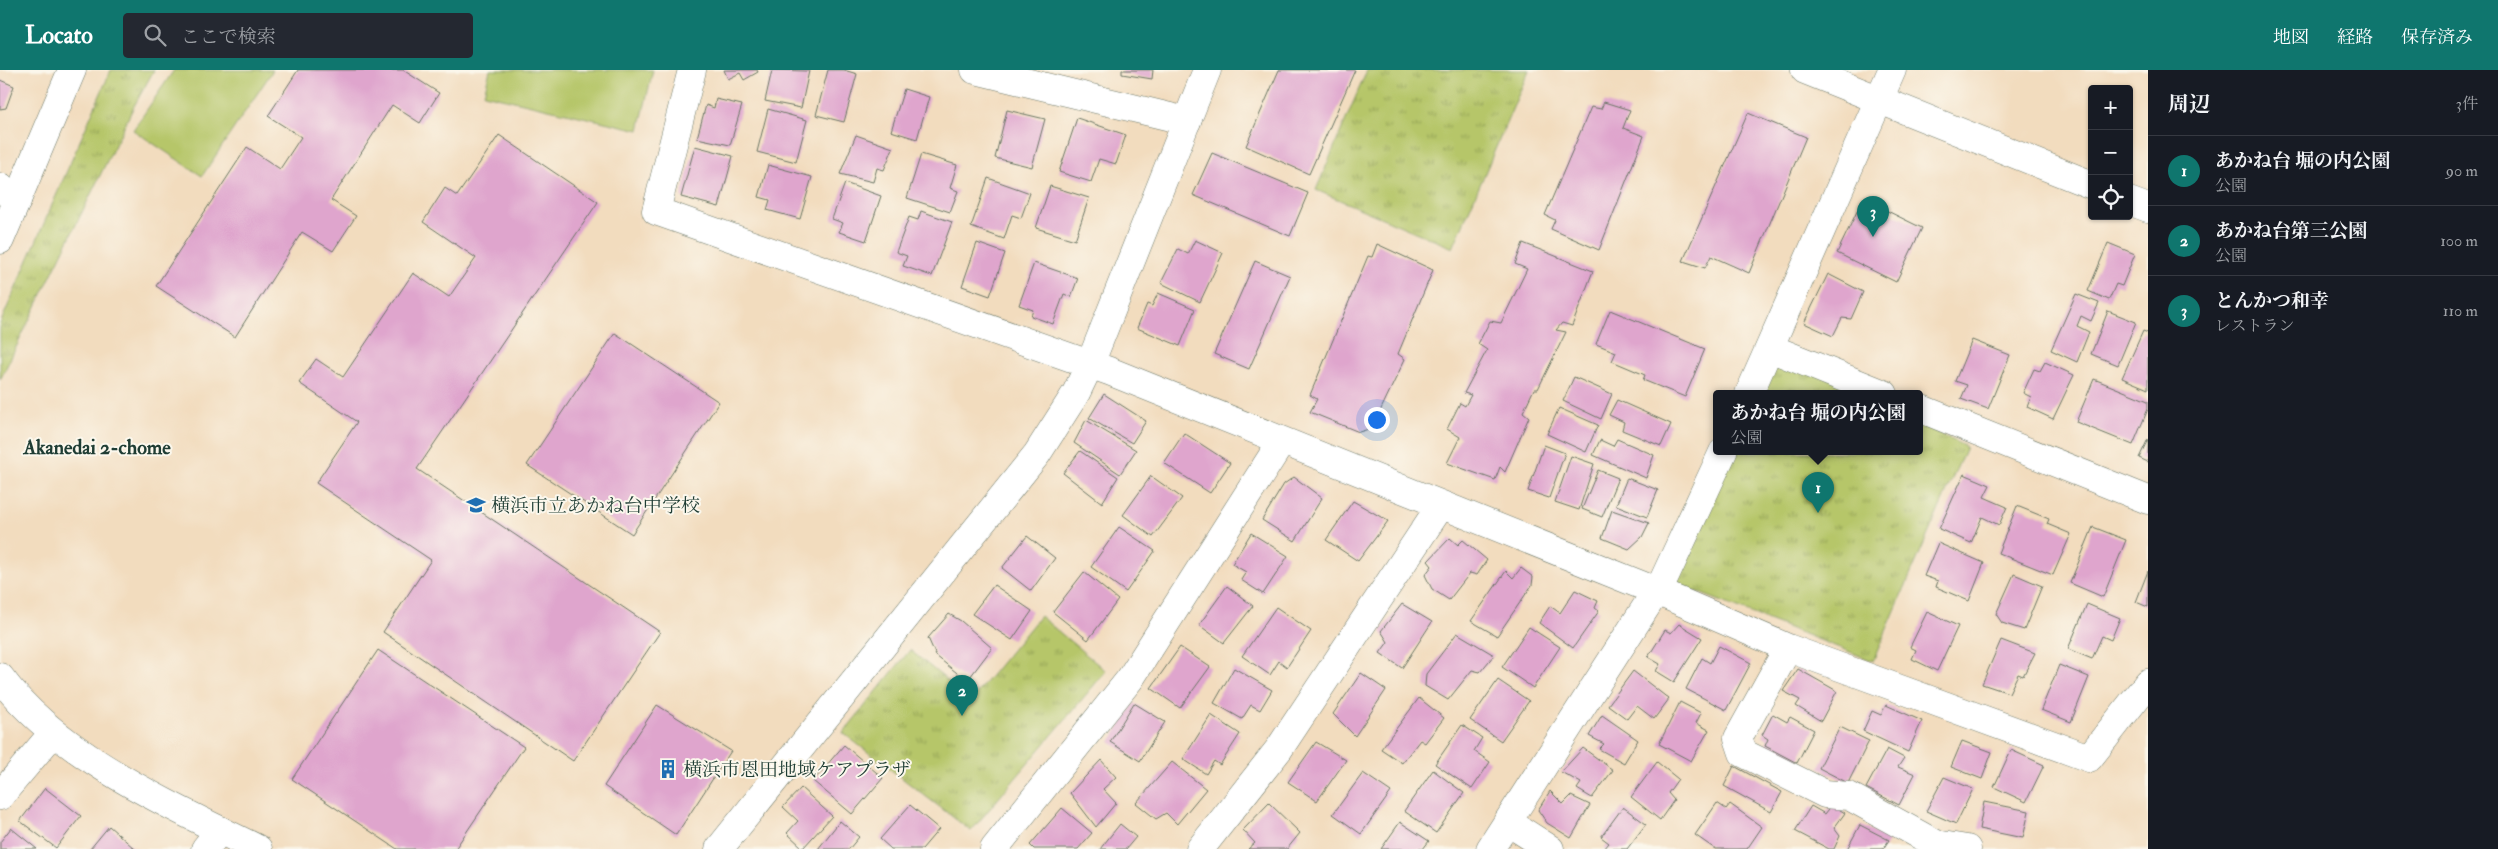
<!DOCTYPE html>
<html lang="ja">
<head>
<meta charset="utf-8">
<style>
  body { margin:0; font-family:"IM FELL Double Pica","Noto Serif JP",serif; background:#242831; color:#f1f3f6 }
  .controls { position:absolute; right:15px; top:15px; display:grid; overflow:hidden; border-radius:5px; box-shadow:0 1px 4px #0004 }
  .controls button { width:45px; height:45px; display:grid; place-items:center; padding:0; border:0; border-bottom:1px solid #363941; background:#171b24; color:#f1f3f6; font:25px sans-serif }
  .you { position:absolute; left:1376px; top:349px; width:18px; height:18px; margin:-12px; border:4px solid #fff; border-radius:50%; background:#1a73e8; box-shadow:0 0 0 8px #1a73e833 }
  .badge { display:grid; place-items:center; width:32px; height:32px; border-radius:50%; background:#0f766e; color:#fff; font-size:16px; font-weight:700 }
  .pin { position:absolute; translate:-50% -41px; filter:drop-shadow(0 1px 2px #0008) }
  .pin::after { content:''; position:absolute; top:26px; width:18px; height:15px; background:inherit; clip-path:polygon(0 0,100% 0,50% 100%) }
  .popup { position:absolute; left:1713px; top:320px; width:210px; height:65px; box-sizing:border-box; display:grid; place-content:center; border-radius:5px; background:#171b24; filter:drop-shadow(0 1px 4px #0005); font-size:16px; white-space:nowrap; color:#9ea1a6 }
  .popup b { font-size:19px; color:#f1f3f6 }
  .popup::after { content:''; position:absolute; left:50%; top:100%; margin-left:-10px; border:10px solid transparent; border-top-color:#171b24 }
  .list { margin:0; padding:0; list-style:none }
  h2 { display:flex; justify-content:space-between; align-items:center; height:65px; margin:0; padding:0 20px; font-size:21px }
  h2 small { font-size:16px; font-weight:400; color:#9ea1a6 }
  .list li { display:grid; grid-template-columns:32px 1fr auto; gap:15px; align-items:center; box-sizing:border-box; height:70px; padding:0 20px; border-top:1px solid #363941 }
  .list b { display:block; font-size:19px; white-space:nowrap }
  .list p { margin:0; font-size:16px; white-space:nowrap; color:#9ea1a6 }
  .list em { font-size:16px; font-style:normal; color:#9ea1a6 }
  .icon { flex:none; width:28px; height:28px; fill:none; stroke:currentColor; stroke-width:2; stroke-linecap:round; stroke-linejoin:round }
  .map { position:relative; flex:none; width:2148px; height:779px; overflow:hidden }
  header { display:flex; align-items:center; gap:30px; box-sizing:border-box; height:70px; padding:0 25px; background:#0f766e; color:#fff }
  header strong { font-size:24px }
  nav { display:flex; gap:28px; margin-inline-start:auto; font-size:18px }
  .search { width:350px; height:45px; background:#242831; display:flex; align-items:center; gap:12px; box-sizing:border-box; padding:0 18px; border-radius:5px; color:#9ea1a6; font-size:19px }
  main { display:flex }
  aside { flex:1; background:#171b24 }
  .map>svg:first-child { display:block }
  .grass { fill:url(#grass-tufts); stroke:#6a824e }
  .pitch { fill:#b6c669; stroke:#6a824e }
  .building { fill:#dfa5cd }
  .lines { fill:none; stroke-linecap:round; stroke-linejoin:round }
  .minor-casing { stroke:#697564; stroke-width:29 }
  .tertiary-casing { stroke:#697564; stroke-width:29 }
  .minor { stroke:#fff; stroke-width:28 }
  .tertiary { stroke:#fff; stroke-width:28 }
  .labels { text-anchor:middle; stroke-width:4; stroke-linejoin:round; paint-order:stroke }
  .poi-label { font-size:19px; fill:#1f3d34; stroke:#fbf7ec; text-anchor:start }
  .neighbourhood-label { font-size:20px; font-weight:bold; fill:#1f3d34; stroke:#fbf7ec }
</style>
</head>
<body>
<header>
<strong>Locato</strong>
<div class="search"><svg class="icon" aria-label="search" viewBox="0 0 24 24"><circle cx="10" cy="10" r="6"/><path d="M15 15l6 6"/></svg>ここで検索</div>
<nav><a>地図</a><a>経路</a><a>保存済み</a></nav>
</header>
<main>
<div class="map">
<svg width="2148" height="779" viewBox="0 0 2148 779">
  <defs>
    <pattern id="grass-tufts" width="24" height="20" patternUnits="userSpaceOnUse" patternTransform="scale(1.25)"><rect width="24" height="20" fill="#b6c669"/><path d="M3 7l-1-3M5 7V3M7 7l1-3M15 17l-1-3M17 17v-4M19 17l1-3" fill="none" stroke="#93a257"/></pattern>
  </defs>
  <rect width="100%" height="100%" fill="#fbf7ec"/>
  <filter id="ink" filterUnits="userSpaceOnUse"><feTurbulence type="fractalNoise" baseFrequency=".02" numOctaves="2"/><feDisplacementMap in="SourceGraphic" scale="10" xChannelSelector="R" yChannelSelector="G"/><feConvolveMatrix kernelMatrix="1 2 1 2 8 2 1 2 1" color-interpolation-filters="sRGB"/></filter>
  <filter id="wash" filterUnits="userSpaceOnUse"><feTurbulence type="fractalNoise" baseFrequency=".0096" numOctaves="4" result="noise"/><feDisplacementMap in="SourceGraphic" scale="20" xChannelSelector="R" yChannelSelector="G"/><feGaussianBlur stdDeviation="1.12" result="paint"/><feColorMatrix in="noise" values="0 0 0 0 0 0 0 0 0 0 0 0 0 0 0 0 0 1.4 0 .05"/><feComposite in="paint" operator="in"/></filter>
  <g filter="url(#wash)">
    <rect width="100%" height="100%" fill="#f2dcbe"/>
    <path class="grass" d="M 111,0 L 154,0 L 134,36 L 0,310 L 0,254 Z
      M 1367,0 L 1529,0 L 1453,178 L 1316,120 Z
      M 1780,283 L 1862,324 L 1759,324 Z
      M 1919,353 L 1966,377 L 1873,591 L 1664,509 L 1730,382 L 1919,382 Z
      M 1040,546 L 1106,601 L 971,761 L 843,663 L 910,580 L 971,630 Z"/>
    <path class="pitch" d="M 174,0 L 273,0 L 202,106 L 133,60 Z
      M 490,0 L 653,0 L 639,60 L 484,24 Z"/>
    <g id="blocks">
      <path class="building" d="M 298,0 L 403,0 L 439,23 L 420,53 L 392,35 L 331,130 L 356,146 L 333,181 L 302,162 L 235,267 L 156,216 L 247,77 L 280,99 L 301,67 L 268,46 Z
        M 724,0 L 757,0 L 758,2 L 744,10 L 740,3 L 728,9 Z
        M 772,0 L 809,1 L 801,38 L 765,31 Z
        M 828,0 L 844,0 L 857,4 L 844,52 L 816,45 Z
        M 1122,0 L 1153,0 L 1152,9 L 1122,4 Z
        M 1279,0 L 1355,0 L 1309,104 L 1246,76 Z
        M 0,10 L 14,16 L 6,38 L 0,39 Z
        M 904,19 L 929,27 L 917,69 L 891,61 Z
        M 716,29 L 742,35 L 730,75 L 697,68 L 706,35 L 714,38 Z
        M 1604,32 L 1630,40 L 1623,58 L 1644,66 L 1599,180 L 1551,159 L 1555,150 L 1545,145 L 1591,37 L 1601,39 Z
        M 768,39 L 807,50 L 796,92 L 757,82 Z
        M 1007,40 L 1045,49 L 1032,97 L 995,88 Z
        M 1748,43 L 1806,67 L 1749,203 L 1711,186 L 1705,198 L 1683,191 Z
        M 1077,48 L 1126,65 L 1116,94 L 1099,89 L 1091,112 L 1059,102 Z
        M 499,65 L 598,132 L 417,399 L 660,562 L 573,691 L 383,562 L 431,490 L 316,413 L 357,352 L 299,313 L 316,289 L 343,307 L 413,203 L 449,227 L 476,188 L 423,152 L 445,118 L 457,126 Z
        M 856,65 L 893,78 L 884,100 L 877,98 L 873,112 L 840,104 Z
        M 695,76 L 733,86 L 719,137 L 681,127 Z
        M 1212,83 L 1308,123 L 1290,166 L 1193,125 Z
        M 921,84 L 957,95 L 950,118 L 958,121 L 950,142 L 907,128 Z
        M 768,95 L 812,107 L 800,149 L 767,140 L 770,130 L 759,127 Z
        M 988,108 L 1030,123 L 1021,148 L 1012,145 L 1004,169 L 971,157 Z
        M 845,113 L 881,126 L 866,171 L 839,162 L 843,153 L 832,149 Z
        M 1050,116 L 1089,128 L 1075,170 L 1036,158 Z
        M 1863,129 L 1922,158 L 1896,212 L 1837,183 Z
        M 921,141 L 952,152 L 932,206 L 903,196 L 907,186 L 896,182 L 909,147 L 918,150 Z
        M 1195,170 L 1223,183 L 1200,232 L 1161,213 L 1178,179 L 1188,184 Z
        M 977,173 L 1005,183 L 990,226 L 962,216 Z
        M 1523,173 L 1593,201 L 1572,256 L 1562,253 L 1556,260 L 1566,262 L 1538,319 L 1534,319 L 1523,342 L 1529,347 L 1505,402 L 1500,397 L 1495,410 L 1447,393 L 1460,367 L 1447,359 L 1460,333 L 1465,336 L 1471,325 L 1464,323 L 1487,280 L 1478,274 L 1490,251 L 1501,253 L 1527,199 L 1515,194 Z
        M 2108,173 L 2135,184 L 2122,216 L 2116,214 L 2109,230 L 2088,221 Z
        M 1377,174 L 1433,200 L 1398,284 L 1405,289 L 1372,358 L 1359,362 L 1310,342 L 1317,329 L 1310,325 L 1368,186 L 1372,187 Z
        M 1255,191 L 1290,206 L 1249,299 L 1214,284 Z
        M 1034,193 L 1078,208 L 1071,227 L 1064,224 L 1053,254 L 1031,246 L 1033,240 L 1019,235 Z
        M 1828,204 L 1863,222 L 1851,249 L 1842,248 L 1833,266 L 1804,253 Z
        M 1158,223 L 1195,239 L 1180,276 L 1137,258 L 1147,234 L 1152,236 Z
        M 2076,224 L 2099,233 L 2091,251 L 2081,246 L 2077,256 L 2089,262 L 2077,292 L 2051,280 Z
        M 1610,240 L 1705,279 L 1685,327 L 1643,310 L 1645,305 L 1612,291 L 1616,282 L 1596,274 Z
        M 2108,241 L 2136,252 L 2118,295 L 2091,284 Z
        M 2143,261 L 2148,263 L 2148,319 L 2122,308 Z
        M 615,263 L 719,332 L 632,464 L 527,395 Z
        M 1972,270 L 2010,285 L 1988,339 L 1961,329 L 1967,315 L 1955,311 Z
        M 2045,292 L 2074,305 L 2053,349 L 2027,337 L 2031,327 L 2023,323 L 2034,299 L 2040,301 Z
        M 1574,307 L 1612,324 L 1601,349 L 1563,331 Z
        M 2094,309 L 2148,331 L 2148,339 L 2133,375 L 2076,352 Z
        M 1104,324 L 1146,351 L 1132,373 L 1089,348 Z
        M 1617,330 L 1671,354 L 1661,376 L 1622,360 L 1624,352 L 1609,345 Z
        M 1559,338 L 1598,355 L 1586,382 L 1547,364 Z
        M 1086,350 L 1136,380 L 1120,404 L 1074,373 Z
        M 1184,363 L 1230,393 L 1210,423 L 1164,393 Z
        M 1617,369 L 1654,385 L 1646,408 L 1593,385 L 1600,370 L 1613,376 Z
        M 2148,369 L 2148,392 L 2139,388 Z
        M 1544,375 L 1565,383 L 1549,428 L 1528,421 Z
        M 1080,381 L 1118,407 L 1102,433 L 1063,403 Z
        M 1571,386 L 1594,394 L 1579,440 L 1555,432 Z
        M 1598,400 L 1618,408 L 1602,447 L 1582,439 Z
        M 1964,404 L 1990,415 L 1984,427 L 2007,437 L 1999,455 L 1982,447 L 1971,473 L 1939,459 Z
        M 1151,406 L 1182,428 L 1153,467 L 1123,445 Z
        M 1294,407 L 1322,428 L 1295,471 L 1262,450 L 1284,414 Z
        M 1627,408 L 1658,420 L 1647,447 L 1616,435 Z
        M 1353,431 L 1388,451 L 1358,491 L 1326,470 Z
        M 2017,436 L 2049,449 L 2047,454 L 2071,464 L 2053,505 L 1998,483 Z
        M 1612,440 L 1649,453 L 1642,467 L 1629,479 L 1602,468 Z
        M 1119,457 L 1155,481 L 1126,522 L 1091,497 Z
        M 2093,457 L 2126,470 L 2103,527 L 2070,513 Z
        M 1251,463 L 1288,486 L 1263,524 L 1241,510 L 1246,502 L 1232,494 Z
        M 1027,466 L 1055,488 L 1031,521 L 1002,498 Z
        M 1450,468 L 1458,475 L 1463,470 L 1487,490 L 1477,505 L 1470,503 L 1449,530 L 1432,519 L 1425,505 L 1432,496 L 1428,491 Z
        M 1938,473 L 1984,493 L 1969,531 L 1936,517 L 1938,511 L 1924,506 Z
        M 1521,498 L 1533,507 L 1532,515 L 1497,566 L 1471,551 L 1506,501 L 1513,508 Z
        M 2148,501 L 2148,537 L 2136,532 Z
        M 1084,502 L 1118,530 L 1088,570 L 1053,542 Z
        M 2014,504 L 2042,516 L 2024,560 L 2002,553 L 1996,544 Z
        M 994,515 L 1032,541 L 1012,570 L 972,544 Z
        M 1227,516 L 1253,536 L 1224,573 L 1199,555 Z
        M 1575,520 L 1598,531 L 1595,538 L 1599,541 L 1573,578 L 1539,553 L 1550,536 L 1560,543 Z
        M 1402,534 L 1432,552 L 1402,598 L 1380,583 L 1388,572 L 1381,561 Z
        M 2087,534 L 2120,548 L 2111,570 L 2102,566 L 2092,589 L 2068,579 Z
        M 1276,537 L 1311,561 L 1287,597 L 1279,591 L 1270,605 L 1242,586 Z
        M 1927,542 L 1958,556 L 1937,601 L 1912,589 L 1916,580 L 1910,577 Z
        M 949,544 L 961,551 L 992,578 L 967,611 L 936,586 L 928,568 Z
        M 1679,554 L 1702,568 L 1674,612 L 1656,601 L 1660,594 L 1648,587 L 1665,560 L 1671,563 Z
        M 1529,557 L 1560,577 L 1533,618 L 1502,597 Z
        M 1457,563 L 1494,585 L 1480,602 L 1472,600 L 1448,630 L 1425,616 L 1426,604 Z
        M 2001,570 L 2035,583 L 2023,606 L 2018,604 L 2009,623 L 1982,614 Z
        M 1719,576 L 1751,593 L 1726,640 L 1686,619 L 1702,588 L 1710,593 Z
        M 1180,577 L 1210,597 L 1180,638 L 1151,618 Z
        M 378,580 L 524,677 L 455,779 L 397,779 L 292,709 Z
        M 2059,595 L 2089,607 L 2071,652 L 2041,640 Z
        M 1234,598 L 1272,620 L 1260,640 L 1251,635 L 1242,649 L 1214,633 Z
        M 1798,599 L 1837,621 L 1821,651 L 1796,636 L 1800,630 L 1783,621 Z
        M 1633,601 L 1669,629 L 1654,649 L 1637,636 L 1627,649 L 1608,635 Z
        M 1361,603 L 1386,620 L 1355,666 L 1333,644 Z
        M 1498,610 L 1529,631 L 1501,671 L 1470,650 Z
        M 1419,628 L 1444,648 L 1425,673 L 1420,670 L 1402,693 L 1381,679 Z
        M 1680,632 L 1701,643 L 1696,653 L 1709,660 L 1691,691 L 1659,674 Z
        M 1134,633 L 1165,652 L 1140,691 L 1110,672 Z
        M 657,635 L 731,681 L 676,765 L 604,716 Z
        M 1886,635 L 1922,651 L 1908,682 L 1863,661 L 1872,641 L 1881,645 Z
        M 1773,644 L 1787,652 L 1790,647 L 1814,660 L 1797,693 L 1765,676 L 1768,669 L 1762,665 Z
        M 1211,645 L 1240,664 L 1220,695 L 1214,691 L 1206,704 L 1183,689 Z
        M 1602,645 L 1638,670 L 1624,693 L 1599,679 L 1604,674 L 1589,666 Z
        M 1462,655 L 1482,668 L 1474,681 L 1490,692 L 1472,719 L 1435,694 Z
        M 1840,657 L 1869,671 L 1848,713 L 1819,698 Z
        M 1962,671 L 1992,682 L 1982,709 L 1951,697 Z
        M 1316,672 L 1346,690 L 1317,731 L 1288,712 Z
        M 844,675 L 883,708 L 852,744 L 813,711 Z
        M 1583,678 L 1613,700 L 1592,728 L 1577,719 L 1581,713 L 1561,702 Z
        M 1887,679 L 1904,688 L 1898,697 L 1915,704 L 1899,735 L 1866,718 Z
        M 2011,680 L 2044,695 L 2026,732 L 1994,717 Z
        M 1101,690 L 1116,707 L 1103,719 L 1116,733 L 1096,757 L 1070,723 Z
        M 1172,692 L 1206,719 L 1177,754 L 1166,743 L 1156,749 L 1136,733 Z
        M 1657,692 L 1678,709 L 1668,723 L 1674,730 L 1660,750 L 1631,727 Z
        M 1734,696 L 1782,722 L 1771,742 L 1724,716 Z
        M 1433,700 L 1464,723 L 1436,763 L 1404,741 Z
        M 1363,703 L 1391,722 L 1361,764 L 1333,744 Z
        M 1944,707 L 1973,719 L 1956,754 L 1926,741 Z
        M 45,718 L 81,746 L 56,778 L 20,751 Z
        M 801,718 L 832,746 L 803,778 L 787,763 L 798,751 L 783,737 Z
        M 1550,721 L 1563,734 L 1571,726 L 1590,735 L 1571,768 L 1547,753 L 1538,740 Z
        M 1984,732 L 2029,741 L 2023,768 L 1979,759 Z
        M 1269,733 L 1300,763 L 1287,779 L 1248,779 L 1255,773 L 1243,760 Z
        M 1717,733 L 1726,739 L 1730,734 L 1762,757 L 1747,779 L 1715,779 L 1695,765 Z
        M 910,735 L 939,759 L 922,779 L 891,779 L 880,769 Z
        M 1832,735 L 1845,743 L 1834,758 L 1840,766 L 1834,779 L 1829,779 L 1795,761 L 1811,736 L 1825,744 Z
        M 1623,737 L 1646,754 L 1627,779 L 1604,779 L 1609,773 L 1601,767 Z
        M 1062,738 L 1092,763 L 1078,779 L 1034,779 L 1030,775 Z
        M 840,751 L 859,767 L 849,779 L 818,779 Z
        M 1400,752 L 1429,771 L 1423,779 L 1381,779 Z
        M 1120,754 L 1136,767 L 1126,779 L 1100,779 Z
        M 1860,755 L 1889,770 L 1883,779 L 1847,779 Z
        M 109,756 L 135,779 L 90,779 Z
        M 11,758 L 37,779 L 0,779 L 0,772 Z"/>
    </g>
  </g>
  <g filter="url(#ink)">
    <use href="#blocks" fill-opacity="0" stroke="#697564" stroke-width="1"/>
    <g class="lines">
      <g class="minor-casing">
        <path id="minor" d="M 692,0 L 656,141 L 1109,301 L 1656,521 L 1788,578 L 2089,688 L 2148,613
          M 975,0 L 1187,51
          M 0,117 L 17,131
          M 1770,278 L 1884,324
          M 1749,324 L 1892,0
          M 1919,338 L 2148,430
          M 1788,578 L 1738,668 L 1743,683 L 1825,724 L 1849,726 L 1936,774 L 1967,779
          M 0,726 L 53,663
          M 1508,752 L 1550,779
          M 205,779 L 220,760
          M 994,779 L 1130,609 L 1282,371
          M 1200,779 L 1279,679 L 1441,435
          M 1490,779 L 1664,509 L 1723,382"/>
      </g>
      <g class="tertiary-casing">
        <path id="tertiary" d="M 1805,0 L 2092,115
          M 2129,131 L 2148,138
          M 0,170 L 72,0
          M 0,607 C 58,686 172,736 258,779
          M 719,779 L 1037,384 L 1076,323 L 1090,294 L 1207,0"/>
      </g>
      <use href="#minor" class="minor"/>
      <use href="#tertiary" class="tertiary"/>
    </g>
  </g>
  <defs>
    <g id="school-bare" transform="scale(1.5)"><path d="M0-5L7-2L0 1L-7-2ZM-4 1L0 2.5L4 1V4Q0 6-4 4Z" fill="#1f6fb2" stroke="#fbf7ec" stroke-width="2.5" paint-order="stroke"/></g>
    <g id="building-bare" transform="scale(1.5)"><path d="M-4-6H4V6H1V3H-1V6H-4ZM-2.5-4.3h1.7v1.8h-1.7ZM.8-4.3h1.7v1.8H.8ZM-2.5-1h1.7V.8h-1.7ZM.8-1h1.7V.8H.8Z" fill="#1f6fb2" stroke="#fbf7ec" stroke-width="2.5" paint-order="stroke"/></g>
  </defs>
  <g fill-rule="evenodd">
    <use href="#school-bare" x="476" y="435"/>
    <use href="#building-bare" x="668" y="699"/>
  </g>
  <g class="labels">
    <g class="poi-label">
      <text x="491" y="442">横浜市立あかね台中学校</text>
      <text x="683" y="706">横浜市恩田地域ケアプラザ</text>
    </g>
    <g class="neighbourhood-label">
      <text x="97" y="384">Akanedai 2-chome</text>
    </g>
  </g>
</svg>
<div class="controls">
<button>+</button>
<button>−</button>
<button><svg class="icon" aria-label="locate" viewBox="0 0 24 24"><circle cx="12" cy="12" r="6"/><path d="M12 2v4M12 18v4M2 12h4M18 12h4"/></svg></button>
</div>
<div class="you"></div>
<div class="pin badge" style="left:1818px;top:443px">1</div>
<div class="popup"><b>あかね台 堀の内公園</b>公園</div>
<div class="pin badge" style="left:962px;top:646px">2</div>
<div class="pin badge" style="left:1873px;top:167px">3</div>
</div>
<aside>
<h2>周辺<small>3件</small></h2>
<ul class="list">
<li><span class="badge">1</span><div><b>あかね台 堀の内公園</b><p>公園</p></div><em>90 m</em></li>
<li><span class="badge">2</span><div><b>あかね台第三公園</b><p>公園</p></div><em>100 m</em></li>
<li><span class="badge">3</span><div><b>とんかつ和幸</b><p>レストラン</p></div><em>110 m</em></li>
</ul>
</aside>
</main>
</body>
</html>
